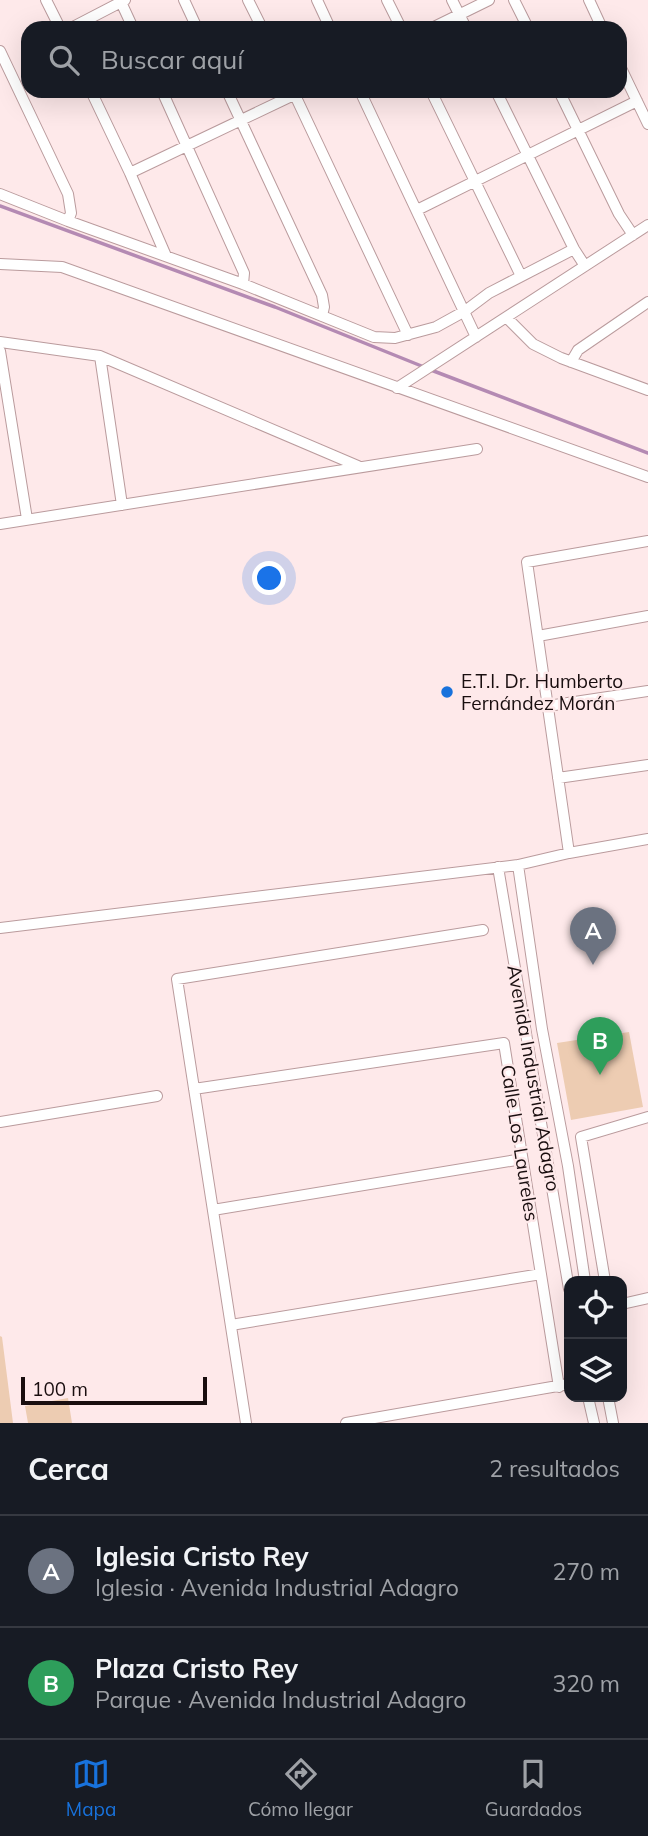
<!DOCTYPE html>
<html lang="es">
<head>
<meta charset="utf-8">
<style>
  body { margin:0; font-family:Mulish,sans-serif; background:#242831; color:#f1f3f6 }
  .controls { position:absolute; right:21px; bottom:21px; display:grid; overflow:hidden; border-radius:14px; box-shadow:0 7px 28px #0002 }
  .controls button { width:63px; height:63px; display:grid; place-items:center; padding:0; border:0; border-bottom:2px solid #363941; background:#171b24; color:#f1f3f6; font:35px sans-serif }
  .scale { position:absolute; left:21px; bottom:18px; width:186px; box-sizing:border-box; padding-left:7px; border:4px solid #190e0f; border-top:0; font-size:19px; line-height:24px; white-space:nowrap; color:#190e0f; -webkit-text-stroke:5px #fee9ea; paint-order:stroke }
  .you { position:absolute; left:270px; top:579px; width:24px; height:24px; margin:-18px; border:5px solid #fff; border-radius:50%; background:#1a73e8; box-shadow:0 0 0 10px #1a73e833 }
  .badge { display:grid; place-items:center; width:46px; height:46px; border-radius:50%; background:#1872dc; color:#fff; font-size:23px; font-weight:700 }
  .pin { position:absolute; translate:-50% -58px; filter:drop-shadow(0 2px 4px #0008) }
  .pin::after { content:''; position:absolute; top:37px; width:24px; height:21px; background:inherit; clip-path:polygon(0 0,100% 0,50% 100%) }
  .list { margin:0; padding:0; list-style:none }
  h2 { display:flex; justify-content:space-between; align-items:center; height:91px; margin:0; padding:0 28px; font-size:30px }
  h2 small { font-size:23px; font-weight:400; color:#9ea1a6 }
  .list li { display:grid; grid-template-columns:46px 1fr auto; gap:21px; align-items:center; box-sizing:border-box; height:112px; padding:0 28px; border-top:2px solid #363941 }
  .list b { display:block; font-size:26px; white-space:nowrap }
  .list p { margin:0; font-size:23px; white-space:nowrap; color:#9ea1a6 }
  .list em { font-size:23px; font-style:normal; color:#9ea1a6 }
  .icon { flex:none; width:38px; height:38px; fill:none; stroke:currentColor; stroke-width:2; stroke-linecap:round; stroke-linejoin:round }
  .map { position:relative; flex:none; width:648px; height:1423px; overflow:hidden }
  .search { position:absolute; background:#171b24; box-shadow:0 7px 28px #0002; left:21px; right:21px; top:21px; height:77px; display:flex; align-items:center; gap:18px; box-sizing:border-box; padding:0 24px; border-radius:21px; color:#9ea1a6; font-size:26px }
  .sheet { height:315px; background:#171b24 }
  nav { display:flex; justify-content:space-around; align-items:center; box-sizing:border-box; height:98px; border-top:2px solid #363941; background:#171b24; font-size:19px; color:#9ea1a6 }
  nav a { display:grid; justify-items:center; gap:4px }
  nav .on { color:#1872dc }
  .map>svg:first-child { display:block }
  .green { fill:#edccb2 }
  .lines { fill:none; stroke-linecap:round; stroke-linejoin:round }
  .stream { stroke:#b48ab3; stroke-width:3.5 }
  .minor-casing { stroke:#ba9b9d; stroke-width:12 }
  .minor { stroke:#fff; stroke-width:10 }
  .poi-dot { fill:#1872dc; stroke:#fee9ea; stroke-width:2.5 }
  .labels { text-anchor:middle; stroke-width:5; stroke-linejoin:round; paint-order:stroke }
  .poi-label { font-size:19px; fill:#190e0f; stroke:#fee9ea; text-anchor:start }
  .street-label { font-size:19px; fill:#190e0f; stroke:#fee9ea }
</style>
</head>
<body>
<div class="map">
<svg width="648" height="1423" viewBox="0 0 648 1423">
  <rect width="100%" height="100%" fill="#fee9ea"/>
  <path class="green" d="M 629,1032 L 643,1107 L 571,1120 L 557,1043 Z
    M 0,1336 L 2,1337 L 13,1423 L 0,1423 Z
    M 68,1398 L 72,1423 L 28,1423 L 25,1406 Z"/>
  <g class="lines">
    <path class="stream" d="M 0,206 L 275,307 L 424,367
      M 431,370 L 648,453"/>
    <g class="minor-casing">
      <path id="minor" d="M 46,0 L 60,28
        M 120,0 L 133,28
        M 184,0 L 197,28
        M 248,0 L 262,28
        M 317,0 L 330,28
        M 387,0 L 401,28
        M 452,0 L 466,28
        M 514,0 L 528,28
        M 589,0 L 602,28
        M 71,28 L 125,0
        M 432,28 L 489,0
        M 0,51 L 68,194 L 71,213 L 68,221
        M 620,66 L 648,124
        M 91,91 L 130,173 L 166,256
        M 162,91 L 244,273 L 243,284
        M 227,91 L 322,295 L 324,307 L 322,316
        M 293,91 L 408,335
        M 360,91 L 476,337
        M 431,91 L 521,276
        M 496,91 L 574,249 L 585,266
        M 559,91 L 619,214 L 633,235
        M 130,173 L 302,91
        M 0,194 L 68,221 L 243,284 L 374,337 L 395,338 L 436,327 L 465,311 L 489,293 L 574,249
        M 417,210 L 637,101
        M 0,264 L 62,267 L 648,477
        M 507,318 L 533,344 L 561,358 L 648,390
        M 0,342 L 100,356 L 358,466
        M 0,351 L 27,519
        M 100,356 L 122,505
        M 571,362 L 578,350 L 648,302
        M 397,388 L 648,225
        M 0,524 L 477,449
        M 538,636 L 648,616
        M 548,706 L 648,691
        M 558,778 L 648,765
        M 569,853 L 527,562 L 648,541
        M 518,865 L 542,1029 L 568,1166 L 585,1281
        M 498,867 L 569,1289
        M 0,928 L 518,865 L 569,853 L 648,839
        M 194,1089 L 504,1043 L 559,1387
        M 0,1122 L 157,1096
        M 213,1210 L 522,1159
        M 605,1281 L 581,1137 L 648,1117
        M 622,1304 L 648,1298
        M 231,1325 L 541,1274
        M 588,1397 L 594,1423
        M 608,1397 L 613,1423
        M 246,1423 L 177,979 L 483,930
        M 346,1423 L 569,1384"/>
    </g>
    <use href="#minor" class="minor"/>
  </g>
  <circle class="poi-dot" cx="447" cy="692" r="7"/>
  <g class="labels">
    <g class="poi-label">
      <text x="461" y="688">E.T.I. Dr. Humberto<tspan x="461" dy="22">Fernández Morán</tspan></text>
    </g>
    <g class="street-label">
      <text transform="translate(534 1078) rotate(80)" y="7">Avenida Industrial Adagro</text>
      <text transform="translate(520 1143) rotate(81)" y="7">Calle Los Laureles</text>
    </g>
  </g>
</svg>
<div class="controls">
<button><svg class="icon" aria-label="locate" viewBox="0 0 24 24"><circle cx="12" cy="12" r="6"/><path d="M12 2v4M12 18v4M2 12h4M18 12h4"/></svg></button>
<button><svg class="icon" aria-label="layers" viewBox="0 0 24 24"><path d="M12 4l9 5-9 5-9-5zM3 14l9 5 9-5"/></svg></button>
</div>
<div class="scale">100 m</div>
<div class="you"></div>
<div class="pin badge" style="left:593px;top:965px;background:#6b7280">A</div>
<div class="pin badge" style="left:600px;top:1075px;background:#2e9e5b">B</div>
<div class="search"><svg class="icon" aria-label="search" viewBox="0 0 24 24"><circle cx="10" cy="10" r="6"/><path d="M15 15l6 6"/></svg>Buscar aquí</div>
</div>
<section class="sheet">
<h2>Cerca<small>2 resultados</small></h2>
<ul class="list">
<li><span class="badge" style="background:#6b7280">A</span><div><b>Iglesia Cristo Rey</b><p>Iglesia · Avenida Industrial Adagro</p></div><em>270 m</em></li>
<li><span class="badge" style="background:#2e9e5b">B</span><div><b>Plaza Cristo Rey</b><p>Parque · Avenida Industrial Adagro</p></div><em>320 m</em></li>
</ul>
</section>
<nav>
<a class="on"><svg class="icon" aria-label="map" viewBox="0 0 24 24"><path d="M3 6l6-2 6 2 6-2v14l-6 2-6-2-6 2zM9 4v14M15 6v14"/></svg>Mapa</a>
<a><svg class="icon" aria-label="directions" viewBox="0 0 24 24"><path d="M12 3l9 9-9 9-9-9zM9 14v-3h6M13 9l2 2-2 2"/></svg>Cómo llegar</a>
<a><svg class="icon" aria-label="saved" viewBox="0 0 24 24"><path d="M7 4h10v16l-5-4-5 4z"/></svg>Guardados</a>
</nav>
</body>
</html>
